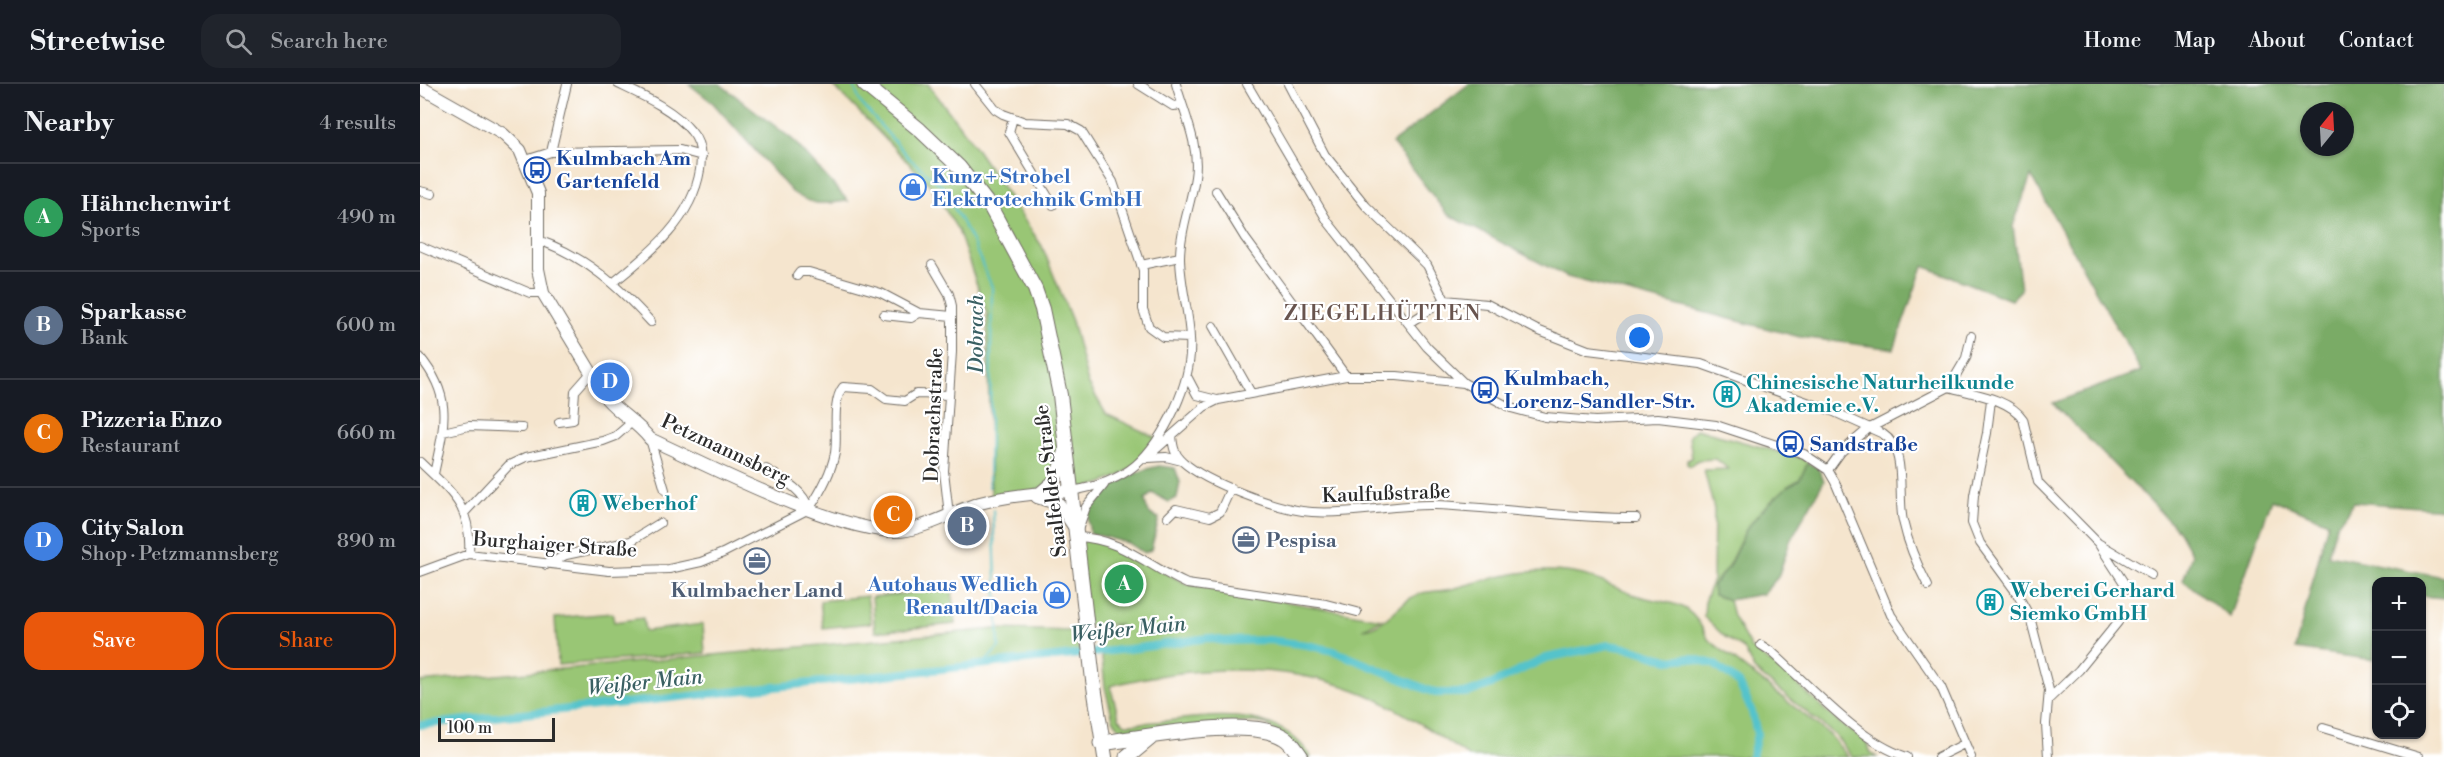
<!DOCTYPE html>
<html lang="en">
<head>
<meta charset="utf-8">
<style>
  body { margin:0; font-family:"Libre Bodoni",serif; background:#20242c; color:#f1f3f6 }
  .controls { position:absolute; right:18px; bottom:18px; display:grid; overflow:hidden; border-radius:12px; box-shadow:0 2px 4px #0004 }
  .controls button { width:54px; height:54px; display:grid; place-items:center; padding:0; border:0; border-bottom:2px solid #363941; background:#171b24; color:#f1f3f6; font:30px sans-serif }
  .compass { position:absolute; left:1880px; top:18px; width:54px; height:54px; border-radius:50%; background:#171b24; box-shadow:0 2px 4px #0004; rotate:18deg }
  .scale { position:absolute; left:18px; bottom:15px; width:117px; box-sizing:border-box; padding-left:6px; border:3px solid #2b2b2b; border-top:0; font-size:16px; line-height:21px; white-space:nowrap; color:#2b2b2b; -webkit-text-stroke:4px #fff; paint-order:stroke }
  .you { position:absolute; left:1220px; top:254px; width:21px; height:21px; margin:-15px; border:4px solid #fff; border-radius:50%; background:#1a73e8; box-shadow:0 0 0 9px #1a73e833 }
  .badge { display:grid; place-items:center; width:39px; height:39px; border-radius:50%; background:#ea580c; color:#fff; font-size:20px; font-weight:700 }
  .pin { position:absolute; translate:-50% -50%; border:3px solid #fff; box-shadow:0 2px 6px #0006 }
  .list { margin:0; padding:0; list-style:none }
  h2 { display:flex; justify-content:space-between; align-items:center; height:78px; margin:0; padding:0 24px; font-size:26px }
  h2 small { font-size:20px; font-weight:400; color:#9ea1a6 }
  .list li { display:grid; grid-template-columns:39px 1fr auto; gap:18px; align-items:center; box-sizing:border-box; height:108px; padding:0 24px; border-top:2px solid #363941 }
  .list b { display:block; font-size:22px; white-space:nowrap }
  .list p { margin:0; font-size:20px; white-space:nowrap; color:#9ea1a6 }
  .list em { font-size:20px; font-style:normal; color:#9ea1a6 }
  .actions { display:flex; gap:12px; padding:18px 24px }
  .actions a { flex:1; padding:14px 0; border:2px solid #ea580c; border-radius:18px; text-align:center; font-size:21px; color:#ea580c }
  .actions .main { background:#ea580c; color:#fff }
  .icon { flex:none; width:33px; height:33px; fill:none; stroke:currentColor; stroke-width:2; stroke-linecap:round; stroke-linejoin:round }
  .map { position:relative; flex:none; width:2024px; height:673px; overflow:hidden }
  header { display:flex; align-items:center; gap:36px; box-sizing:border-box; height:84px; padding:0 30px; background:#171b24; border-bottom:2px solid #363941 }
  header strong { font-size:28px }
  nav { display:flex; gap:33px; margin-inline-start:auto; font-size:21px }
  .search { width:420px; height:54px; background:#20242c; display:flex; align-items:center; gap:15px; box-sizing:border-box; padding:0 21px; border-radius:18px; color:#9ea1a6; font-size:22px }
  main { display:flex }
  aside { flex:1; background:#171b24 }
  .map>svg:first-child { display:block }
  .green { fill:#99c674; stroke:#627850; stroke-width:1.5 }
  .forest { fill:#7aab66; stroke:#526b48; stroke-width:1.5; fill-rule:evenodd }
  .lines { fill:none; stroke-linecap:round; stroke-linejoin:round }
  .stream { stroke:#55c3cb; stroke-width:2 }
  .canal { stroke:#55c3cb; stroke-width:8 }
  .street-casing { stroke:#726c64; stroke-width:10 }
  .secondary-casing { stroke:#726c64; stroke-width:14 }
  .primary-casing { stroke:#726c64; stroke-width:16 }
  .highway-casing { stroke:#726c64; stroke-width:17 }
  .street { stroke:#fff; stroke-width:8 }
  .secondary { stroke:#fff; stroke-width:12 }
  .primary { stroke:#fff; stroke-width:14 }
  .highway { stroke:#fff; stroke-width:15 }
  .labels { text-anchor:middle; stroke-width:4.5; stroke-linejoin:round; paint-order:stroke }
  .transit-label { font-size:20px; font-weight:bold; fill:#164399; stroke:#fff; text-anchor:start }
  .shop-label { font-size:20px; font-weight:bold; fill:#366cbe; stroke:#fff; text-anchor:start }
  .culture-label { font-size:20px; font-weight:bold; fill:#0d838f; stroke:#fff; text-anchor:start }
  .street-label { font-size:20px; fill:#2b2b2b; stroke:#fff }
  .service-label { font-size:20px; font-weight:bold; fill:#4e5e75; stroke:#fff; text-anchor:start }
  .water-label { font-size:21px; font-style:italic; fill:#3a6063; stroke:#fff }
  .quarter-label { font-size:22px; letter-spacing:1.5px; fill:#68544e; stroke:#fff }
</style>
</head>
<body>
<header>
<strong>Streetwise</strong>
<div class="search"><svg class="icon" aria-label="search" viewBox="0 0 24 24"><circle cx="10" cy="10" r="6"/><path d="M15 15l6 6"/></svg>Search here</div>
<nav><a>Home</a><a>Map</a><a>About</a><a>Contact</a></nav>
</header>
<main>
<aside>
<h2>Nearby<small>4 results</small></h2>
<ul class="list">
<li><span class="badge" style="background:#2e9e5b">A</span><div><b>Hähnchenwirt</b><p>Sports</p></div><em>490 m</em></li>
<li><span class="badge" style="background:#5c6f8a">B</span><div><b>Sparkasse</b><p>Bank</p></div><em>600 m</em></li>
<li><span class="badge" style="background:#e8710a">C</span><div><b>Pizzeria Enzo</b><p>Restaurant</p></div><em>660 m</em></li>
<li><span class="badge" style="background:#3f7fe0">D</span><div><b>City Salon</b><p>Shop · Petzmannsberg</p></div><em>890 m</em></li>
</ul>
<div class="actions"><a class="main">Save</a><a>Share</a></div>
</aside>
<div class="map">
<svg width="2024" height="673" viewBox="0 0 2024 673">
  <rect width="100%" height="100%" fill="#fff"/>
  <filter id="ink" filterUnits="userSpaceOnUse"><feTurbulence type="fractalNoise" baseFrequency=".0167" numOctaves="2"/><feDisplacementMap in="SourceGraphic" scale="12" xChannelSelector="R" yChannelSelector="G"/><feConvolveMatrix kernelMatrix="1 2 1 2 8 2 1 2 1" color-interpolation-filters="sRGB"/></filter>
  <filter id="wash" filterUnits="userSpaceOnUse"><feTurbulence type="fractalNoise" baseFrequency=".008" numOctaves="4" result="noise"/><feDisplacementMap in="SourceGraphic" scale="24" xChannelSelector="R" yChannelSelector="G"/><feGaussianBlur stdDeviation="1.35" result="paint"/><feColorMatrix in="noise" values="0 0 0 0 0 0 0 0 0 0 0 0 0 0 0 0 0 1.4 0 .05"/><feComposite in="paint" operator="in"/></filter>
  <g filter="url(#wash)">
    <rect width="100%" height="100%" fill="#f5e5ce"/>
    <path class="green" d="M 412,0 L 508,0 L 549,54 L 622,162 L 652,237 L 668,299 L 686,330 L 739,355 C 715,389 691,399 651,407 L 645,369 L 635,396 L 607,411 L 571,417 L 567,230 L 538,146 L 510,101 Z
      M 1276,345 L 1381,374 L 1388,379 L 1379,396 L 1368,402 L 1341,427 L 1326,446 L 1307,484 L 1293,501 L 1294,511 L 1309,516 L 1313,532 L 1331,564 L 1366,590 L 1420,640 L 1446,656 L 1449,667 L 1457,673 L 1432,673 L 1415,651 L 1334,586 L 1324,565 L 1305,553 L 1284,533 L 1285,515 L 1293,496 L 1294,425 L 1284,386 L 1308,385 L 1296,375 L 1278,376 L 1271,382 L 1267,380 L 1267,376 L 1272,374 L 1269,352 Z
      M 657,453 L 686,458 L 767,500 L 962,535 L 943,545 C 966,543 977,520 996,511 C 1007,506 1021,508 1032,505 C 1075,493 1119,480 1163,491 C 1181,496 1197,505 1215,511 C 1253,523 1268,512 1288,555 L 1410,651 L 1428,673 L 1050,673 C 1014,649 976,621 935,606 C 859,578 767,582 690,602 L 699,634 L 705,640 C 767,639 850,610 891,673 L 885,673 L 846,640 L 833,638 L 719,646 L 700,645 L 693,635 L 685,603 L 679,546 L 701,540 L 667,541 Z
      M 532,505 L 535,540 L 455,548 L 452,513 Z
      M 447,512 L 451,539 L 403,544 L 400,517 Z
      M 192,529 L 194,538 L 223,534 L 225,547 L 283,540 L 285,569 L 138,581 L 135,534 Z
      M 575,545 L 654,547 L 660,568 L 0,640 L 0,598 Z"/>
    <path class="forest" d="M 269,0 L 300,0 L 372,55 L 428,117 C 403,120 394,123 372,108 L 293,19 Z
      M 1049,0 L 2024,0 L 2024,425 L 1934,418 L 1916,442 L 1908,471 L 2024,493 L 2024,514 L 2002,512 L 2002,498 L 1956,498 L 1954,576 L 1875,565 L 1908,438 L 1852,415 L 1810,533 L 1763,496 L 1772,471 L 1758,446 L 1633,319 L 1721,287 L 1611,92 L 1593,142 L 1601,206 L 1591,216 L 1503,182 L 1474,265 L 1380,253 L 1147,193 L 1027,130 L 972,59 ZM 1889,27 L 1925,27 L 1925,63 L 1889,63 Z
      M 1388,379 L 1398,384 L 1404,397 L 1370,457 L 1358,493 L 1343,510 L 1309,516 L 1294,511 L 1293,501 L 1308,484 L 1326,446 L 1340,428 L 1368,402 L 1379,396 Z
      M 739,382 L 755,384 L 760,398 L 757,414 L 749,418 L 732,409 L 725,416 C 727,427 728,431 739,434 L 731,466 L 724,469 L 708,459 L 670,449 C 669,444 668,439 668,434 C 671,409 717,386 739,382 Z"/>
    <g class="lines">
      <path class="stream" d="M 433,0 L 440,18 L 489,74 L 523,103 L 553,159 L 572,203 L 569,403
        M 563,581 L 579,563 L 573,426"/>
      <path class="canal" d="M 0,641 L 718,564 L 788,554 L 804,557 L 849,556 L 887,561 L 914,567 L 1015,609 L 1048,609 L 1072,600 L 1126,574 L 1189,561 L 1213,565 L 1248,576 L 1271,574 L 1294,580 L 1319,599 L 1332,628 L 1337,650 L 1332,673"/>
    </g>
  </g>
  <g filter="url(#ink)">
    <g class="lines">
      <g class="street-casing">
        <path id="street" d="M 555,0 L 575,25 L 583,30 L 605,38 L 648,40 L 661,47 L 693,98 L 723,186 L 723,225 L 729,243 L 743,253 L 770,254
          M 718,0 L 753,22 L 762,21
          M 827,0 L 908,138 L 1007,263 L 1044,299
          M 868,0 L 905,71 L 946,122 L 1007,181 L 1025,216
          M 593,34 L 589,48 L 633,121
          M 131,68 L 147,0
          M 106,76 L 131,68 L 260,66 L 282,72
          M 0,107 L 12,110
          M 796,107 L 825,154 L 926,292
          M 118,156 C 165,172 198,202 231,238
          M 0,162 L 110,209 L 123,209
          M 512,181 L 529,210 L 532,222 L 532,268 L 524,387 L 529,431
          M 721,181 L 760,173
          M 377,192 L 380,188 L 389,188 L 461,209 L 499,229 L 532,232
          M 193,199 C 230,169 272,136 280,86 C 282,72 281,58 271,47 C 253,25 223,12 198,0
          M 464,231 L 491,234 L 499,229
          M 989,239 L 1025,216 L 1067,220 L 1117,246 L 1168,266 L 1281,280 L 1412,327 L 1463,350 C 1488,366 1477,412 1483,437 C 1488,460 1497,481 1508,502
          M 793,242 L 831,309
          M 0,273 C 34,314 24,342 14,390
          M 768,294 L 777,311 L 797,316
          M 1529,303 C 1552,310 1589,314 1603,335 L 1618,398 L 1678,459 L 1732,491
          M 1571,316 L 1567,349 L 1554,411 L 1552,439 L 1560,459 L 1596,508 L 1610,533 L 1629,606 L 1626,640 L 1628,673
          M 139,338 L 153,336 L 155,307 L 170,290
          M 23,348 L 49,342 L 102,344
          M 752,352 C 753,362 754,370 762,377 C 786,399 859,426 892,428 C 933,431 974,420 1015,421 C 1083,424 1149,434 1216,434
          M 230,355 L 245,406
          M 728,374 L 746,373 L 762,377
          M 725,375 L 784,323 L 798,316 L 926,292 L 977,292 L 1044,299 L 1091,324 L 1125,333 L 1175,337 L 1238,334 L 1296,341 L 1384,370 L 1408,386 L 1415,398 L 1471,531 L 1521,603 L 1551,673
          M 0,378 C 32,409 52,422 49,470
          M 346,385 C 362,395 383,405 389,425
          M 1408,386 L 1421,368 L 1448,345 L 1529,303 L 1546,274 L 1551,252
          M 651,407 C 708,398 731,375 755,324 C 765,302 772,279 770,254 C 769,227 760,201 760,173 C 760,146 771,120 775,93 C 780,62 764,29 756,0
          M 45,428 L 89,381 L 106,373 L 183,357 L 196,352 L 212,338
          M 748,433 L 756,425 L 790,433 L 800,428 L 811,404
          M 658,446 L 666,423 L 684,401
          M 657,453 C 701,454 729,483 767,500 L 906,520 L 937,528
          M 1680,462 L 1708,505
          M 126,481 L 146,471 L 211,457 L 240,439
          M 0,488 L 49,470 L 189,487 L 249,485 L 281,478 L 303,469 L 389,425 C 400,409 411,389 415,369 C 418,350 411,318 423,303 L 452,305 L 466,315 L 485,317 L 496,310 L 529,311
          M 1341,561 L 1352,568 C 1389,601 1439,658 1487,673
          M 1630,614 L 1659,586 L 1698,538
          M 1903,644 L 1999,673
          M 1518,673 L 1544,660"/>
      </g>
      <g class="secondary-casing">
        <path id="secondary" d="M 0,3 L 83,50 L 100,66 L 118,109 L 118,185 L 123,209 L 187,315 C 200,330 218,339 230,355 C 285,380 433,457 487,446 C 513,441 535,427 560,419 C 589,411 621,409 651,407
          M 620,409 L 635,396 L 646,365
          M 617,413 L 639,420 L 653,441"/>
      </g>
      <g class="primary-casing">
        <path id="primary" d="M 444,0 L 500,46 L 539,83 L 571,124 L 615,205 L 622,225 L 640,311 L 673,596 L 685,673"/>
      </g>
      <g class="highway-casing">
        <path id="highway" d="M 681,659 C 725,654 826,632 863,653 C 871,657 876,666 881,673
          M 707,673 L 730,654"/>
      </g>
      <use href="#street" class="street"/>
      <use href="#secondary" class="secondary"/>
      <use href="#primary" class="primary"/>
      <use href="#highway" class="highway"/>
    </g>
  </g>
  <defs>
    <g id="bus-ring" transform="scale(1.35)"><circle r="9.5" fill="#fff" stroke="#1a4fb4" stroke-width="1.5"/><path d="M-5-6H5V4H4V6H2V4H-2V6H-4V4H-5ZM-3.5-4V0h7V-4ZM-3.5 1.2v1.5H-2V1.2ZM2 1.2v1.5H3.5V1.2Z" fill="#1a4fb4"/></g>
    <g id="shop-ring" transform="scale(1.35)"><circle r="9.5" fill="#fff" stroke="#3f7fe0" stroke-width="1.5"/><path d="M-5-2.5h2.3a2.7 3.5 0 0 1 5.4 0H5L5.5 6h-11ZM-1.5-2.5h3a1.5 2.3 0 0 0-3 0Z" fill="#3f7fe0"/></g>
    <g id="building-ring" transform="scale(1.35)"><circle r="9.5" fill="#fff" stroke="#0f9aa8" stroke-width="1.5"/><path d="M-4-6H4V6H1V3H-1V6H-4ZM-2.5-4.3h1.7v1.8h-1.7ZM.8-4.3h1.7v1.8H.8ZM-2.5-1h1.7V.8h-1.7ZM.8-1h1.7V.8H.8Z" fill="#0f9aa8"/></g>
    <g id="office-ring" transform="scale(1.35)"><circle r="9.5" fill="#fff" stroke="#5c6f8a" stroke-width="1.5"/><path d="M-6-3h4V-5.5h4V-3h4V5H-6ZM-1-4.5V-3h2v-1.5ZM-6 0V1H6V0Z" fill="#5c6f8a"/></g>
  </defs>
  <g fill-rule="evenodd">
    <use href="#bus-ring" x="117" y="86"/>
    <use href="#shop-ring" x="493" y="103"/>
    <use href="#bus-ring" x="1065" y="306"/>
    <use href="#building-ring" x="1307" y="310"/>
    <use href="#bus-ring" x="1370" y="360"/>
    <use href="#building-ring" x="163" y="419"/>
    <use href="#office-ring" x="826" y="456"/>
    <use href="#office-ring" x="337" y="477"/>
    <use href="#shop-ring" x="637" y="511"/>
    <use href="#building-ring" x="1570" y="518"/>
  </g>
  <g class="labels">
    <g class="transit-label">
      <text x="136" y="81">Kulmbach Am<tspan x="136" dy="23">Gartenfeld</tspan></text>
      <text x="1084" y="301">Kulmbach,<tspan x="1084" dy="23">Lorenz-Sandler-Str.</tspan></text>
      <text x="1390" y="367">Sandstraße</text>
    </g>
    <g class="shop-label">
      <text x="512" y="99">Kunz + Strobel<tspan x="512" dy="23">Elektrotechnik GmbH</tspan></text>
      <text x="618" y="507" text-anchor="end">Autohaus Wedlich<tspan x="618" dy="23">Renault/Dacia</tspan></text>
    </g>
    <g class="culture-label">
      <text x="1326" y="305">Chinesische Naturheilkunde<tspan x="1326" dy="23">Akademie e.V.</tspan></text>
      <text x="182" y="426">Weberhof</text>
      <text x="1590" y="513">Weberei Gerhard<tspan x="1590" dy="23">Siemko GmbH</tspan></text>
    </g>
    <g class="street-label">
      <text transform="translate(513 331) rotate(-88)" y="7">Dobrachstraße</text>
      <text transform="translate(306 365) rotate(25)" y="7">Petzmannsberg</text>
      <text transform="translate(630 397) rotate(-97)" y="7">Saalfelder Straße</text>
      <text transform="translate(966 409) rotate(-2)" y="7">Kaulfußstraße</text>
      <text transform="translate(135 460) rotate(4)" y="7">Burghaiger Straße</text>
    </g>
    <g class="service-label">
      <text x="846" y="463">Pespisa</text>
      <text x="337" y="513" text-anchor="middle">Kulmbacher Land</text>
    </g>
    <g class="water-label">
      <text transform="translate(556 250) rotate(-90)" y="7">Dobrach</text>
      <text transform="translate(708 545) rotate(-6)" y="7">Weißer Main</text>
      <text transform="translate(225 598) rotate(-6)" y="7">Weißer Main</text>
    </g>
    <g class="quarter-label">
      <text x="963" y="236">ZIEGELHÜTTEN</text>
    </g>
  </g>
</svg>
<div class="controls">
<button>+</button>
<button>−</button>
<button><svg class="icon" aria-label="locate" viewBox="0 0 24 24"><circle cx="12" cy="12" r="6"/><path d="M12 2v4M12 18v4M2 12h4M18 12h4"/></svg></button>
</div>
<svg class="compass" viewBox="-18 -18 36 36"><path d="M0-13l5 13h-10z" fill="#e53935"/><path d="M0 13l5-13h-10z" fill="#9ea1a6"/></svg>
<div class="scale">100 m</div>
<div class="you"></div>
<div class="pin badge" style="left:704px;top:500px;background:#2e9e5b">A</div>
<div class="pin badge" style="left:547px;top:442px;background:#5c6f8a">B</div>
<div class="pin badge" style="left:473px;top:431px;background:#e8710a">C</div>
<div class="pin badge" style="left:190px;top:298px;background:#3f7fe0">D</div>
</div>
</main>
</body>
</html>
